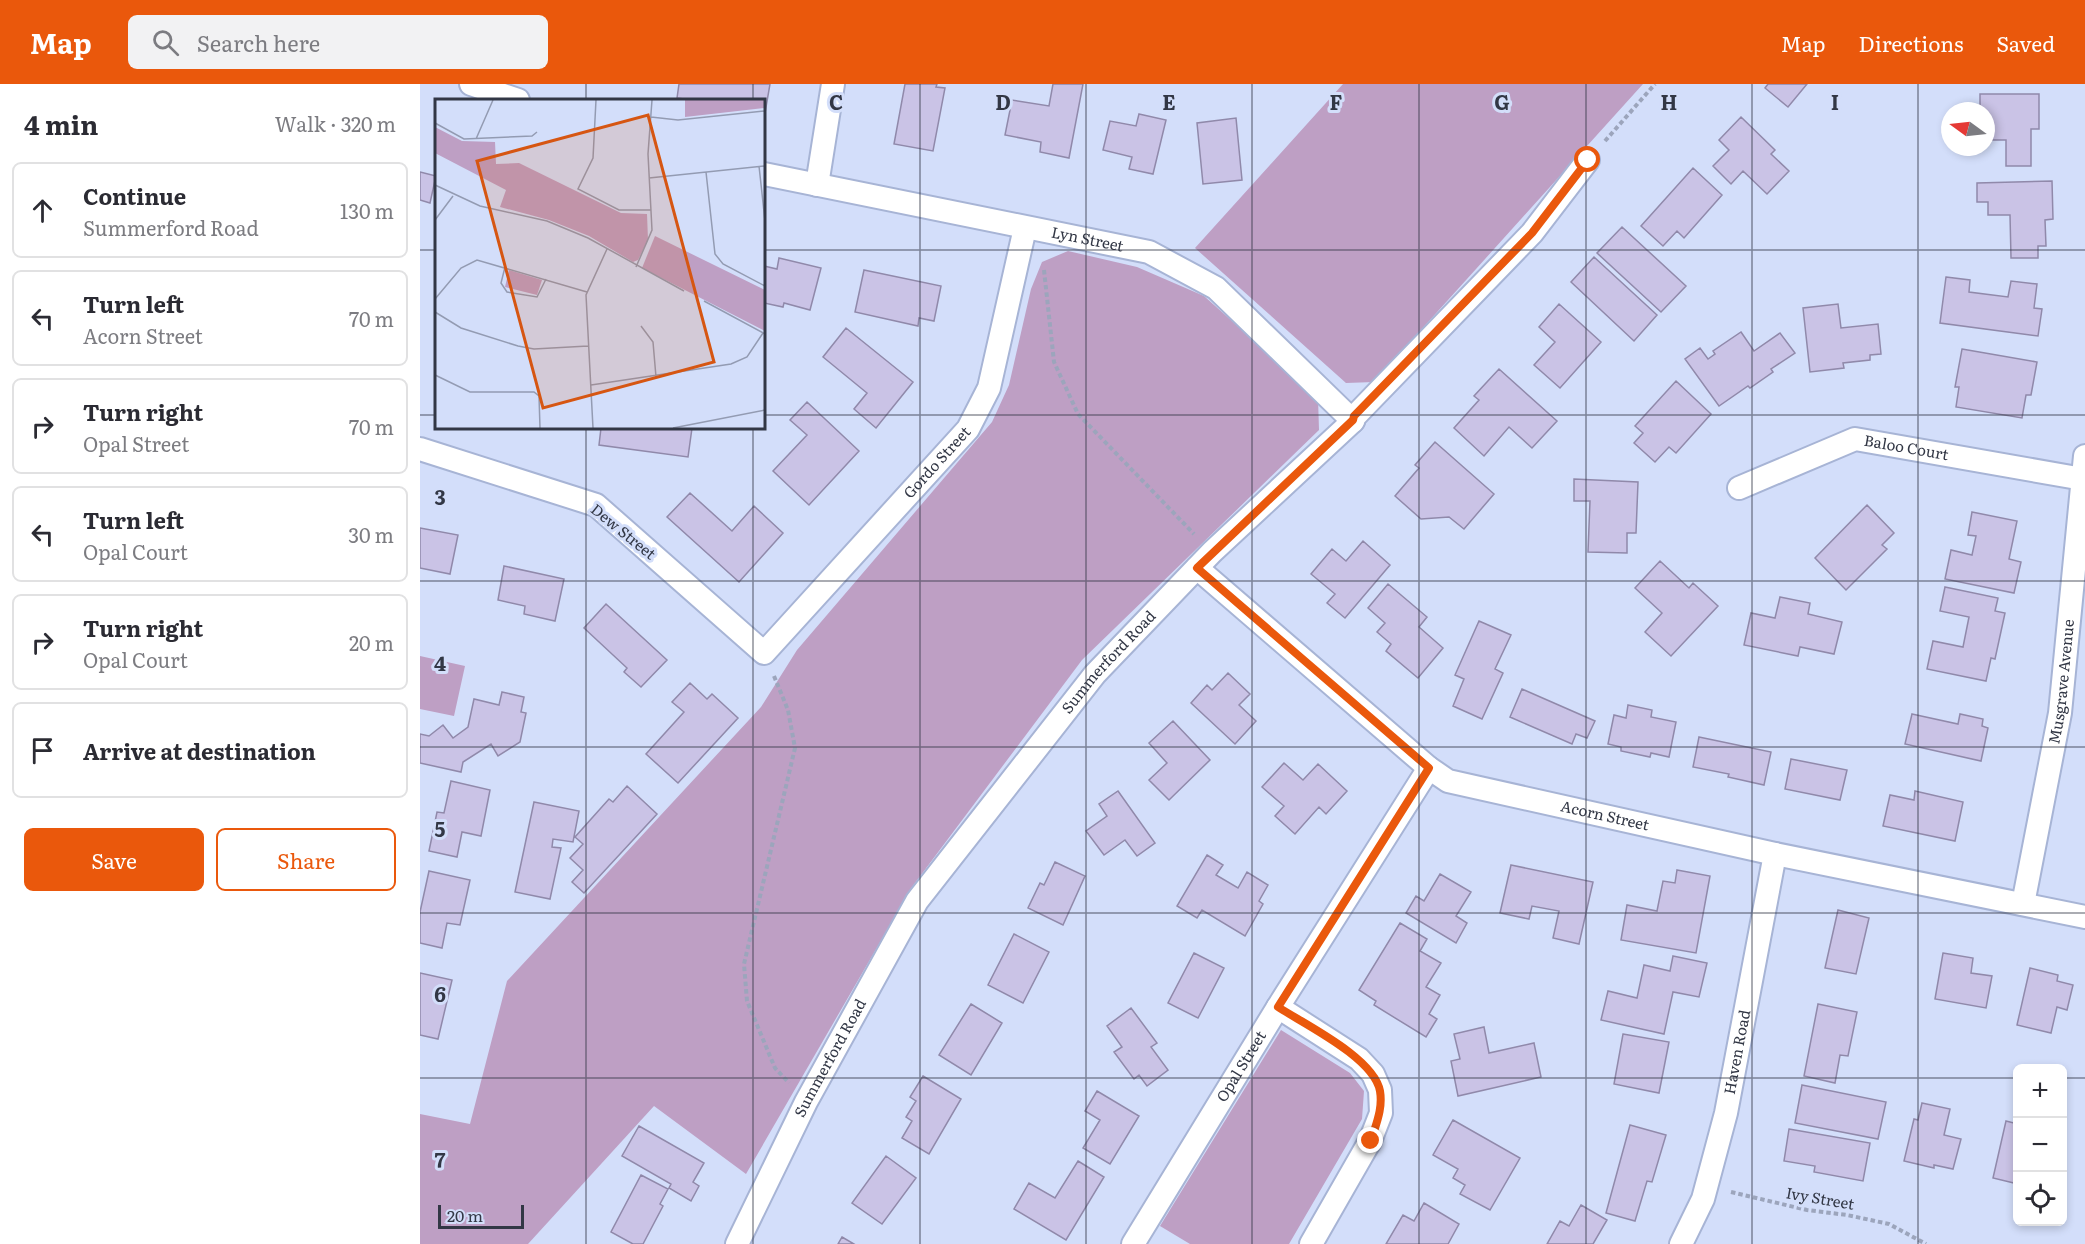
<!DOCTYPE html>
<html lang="en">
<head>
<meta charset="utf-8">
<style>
  body { margin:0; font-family:Literata,serif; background:#f2f2f3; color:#2b2b33 }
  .controls { position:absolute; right:18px; bottom:18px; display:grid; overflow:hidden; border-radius:9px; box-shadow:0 3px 9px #0003 }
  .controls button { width:54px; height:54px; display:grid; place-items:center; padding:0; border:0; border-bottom:2px solid #e1e1e2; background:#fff; color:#2b2b33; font:30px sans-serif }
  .compass { position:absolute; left:1521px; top:18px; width:54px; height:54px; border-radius:50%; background:#fff; box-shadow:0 3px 9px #0003; rotate:285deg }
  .scale { position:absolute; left:18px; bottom:15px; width:86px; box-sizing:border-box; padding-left:6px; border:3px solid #323745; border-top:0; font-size:16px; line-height:21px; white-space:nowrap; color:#323745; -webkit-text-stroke:4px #d3defa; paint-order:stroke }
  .stop { position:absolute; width:18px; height:18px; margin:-14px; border:4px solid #ea580c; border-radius:50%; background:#fff }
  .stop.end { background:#ea580c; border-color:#fff; box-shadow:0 2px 6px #0008 }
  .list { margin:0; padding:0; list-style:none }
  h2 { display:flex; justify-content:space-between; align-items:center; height:78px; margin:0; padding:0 24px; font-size:26px }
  h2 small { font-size:20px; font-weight:400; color:#7c7c81 }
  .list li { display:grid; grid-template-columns:39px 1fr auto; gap:18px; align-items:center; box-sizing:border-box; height:96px; margin:0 12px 12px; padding:0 12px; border:2px solid #e1e1e2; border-radius:9px }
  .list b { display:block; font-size:22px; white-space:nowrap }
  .list p { margin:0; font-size:20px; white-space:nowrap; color:#7c7c81 }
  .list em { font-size:20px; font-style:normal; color:#7c7c81 }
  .actions { display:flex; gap:12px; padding:18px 24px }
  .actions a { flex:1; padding:14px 0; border:2px solid #ea580c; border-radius:9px; text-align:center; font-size:21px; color:#ea580c }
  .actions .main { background:#ea580c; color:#fff }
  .icon { flex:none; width:33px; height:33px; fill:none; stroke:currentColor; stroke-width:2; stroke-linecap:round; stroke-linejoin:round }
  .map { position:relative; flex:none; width:1665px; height:1160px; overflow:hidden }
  header { display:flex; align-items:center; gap:36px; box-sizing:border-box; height:84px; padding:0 30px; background:#ea580c; color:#fff }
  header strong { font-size:28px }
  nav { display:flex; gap:33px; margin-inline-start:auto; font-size:21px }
  .search { width:420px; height:54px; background:#f2f2f3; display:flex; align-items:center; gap:15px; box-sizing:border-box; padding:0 21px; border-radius:9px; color:#7c7c81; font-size:22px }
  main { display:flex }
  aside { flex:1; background:#fff }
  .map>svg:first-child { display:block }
  .green { fill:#be9fc4 }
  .building { fill:#cac3e6; stroke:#9089aa; stroke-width:1.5 }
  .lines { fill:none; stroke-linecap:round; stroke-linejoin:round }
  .street-casing { stroke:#a7b4d5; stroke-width:26 }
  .path { stroke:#9ca5bc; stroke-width:4; stroke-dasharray:4.5 3; stroke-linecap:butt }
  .street { stroke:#fff; stroke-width:22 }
  .route { stroke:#ea580c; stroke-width:8 }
  .grid { fill:none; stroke:#323745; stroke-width:1.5; stroke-opacity:0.55 }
  .labels { text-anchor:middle; stroke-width:6; stroke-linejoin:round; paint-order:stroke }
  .street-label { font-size:15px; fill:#323745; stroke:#d3defa }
  .inset-road { fill:none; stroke:#939bb2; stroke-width:1.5 }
  .view { fill:#d65612; fill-opacity:0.15; stroke:#d65612; stroke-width:3 }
  .inset-edge { fill:none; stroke:#323745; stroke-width:3 }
  .grid-label { font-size:20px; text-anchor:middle; font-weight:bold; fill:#323745; stroke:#d3defa; stroke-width:6; stroke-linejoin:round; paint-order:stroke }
</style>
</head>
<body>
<header>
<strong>Map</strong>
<div class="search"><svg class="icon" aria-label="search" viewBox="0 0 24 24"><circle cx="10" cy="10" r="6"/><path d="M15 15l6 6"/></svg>Search here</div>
<nav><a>Map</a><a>Directions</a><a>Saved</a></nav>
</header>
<main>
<aside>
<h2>4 min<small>Walk · 320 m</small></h2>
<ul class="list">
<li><svg class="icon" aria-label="ahead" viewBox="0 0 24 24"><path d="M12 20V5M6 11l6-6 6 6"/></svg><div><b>Continue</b><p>Summerford Road</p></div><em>130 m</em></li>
<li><svg class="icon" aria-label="left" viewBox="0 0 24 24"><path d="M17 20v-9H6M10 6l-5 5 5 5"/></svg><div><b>Turn left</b><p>Acorn Street</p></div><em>70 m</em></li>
<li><svg class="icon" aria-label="right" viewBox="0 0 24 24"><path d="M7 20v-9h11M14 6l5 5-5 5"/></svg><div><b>Turn right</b><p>Opal Street</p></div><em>70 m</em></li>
<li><svg class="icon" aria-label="left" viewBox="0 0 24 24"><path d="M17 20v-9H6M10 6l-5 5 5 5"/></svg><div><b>Turn left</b><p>Opal Court</p></div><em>30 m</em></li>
<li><svg class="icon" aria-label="right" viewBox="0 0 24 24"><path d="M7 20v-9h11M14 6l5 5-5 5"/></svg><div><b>Turn right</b><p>Opal Court</p></div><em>20 m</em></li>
<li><svg class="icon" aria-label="arrive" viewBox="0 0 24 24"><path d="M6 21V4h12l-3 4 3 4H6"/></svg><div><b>Arrive at destination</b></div></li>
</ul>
<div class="actions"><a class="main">Save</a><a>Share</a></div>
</aside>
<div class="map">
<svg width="1665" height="1160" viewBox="0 0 1665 1160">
  <rect width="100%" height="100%" fill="#d3defa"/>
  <path class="green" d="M 923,0 L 1223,0 L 954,298 L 926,299 L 775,164 Z
    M 648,167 L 717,183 L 784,212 L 898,314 L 899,346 L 662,576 L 492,803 L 326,1090 L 234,1022 L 108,1160 L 0,1160 L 0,1030 L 50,1040 L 87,897 L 341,623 L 377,566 L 572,338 L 589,301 L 611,205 L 622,178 Z
    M 0,572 L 45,582 L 34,632 L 0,625 Z
    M 861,946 L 930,989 L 944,1007 L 942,1035 L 869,1160 L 770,1160 L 740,1142 Z"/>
  <path class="building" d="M 259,0 L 350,0 L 345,29 L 344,28 L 344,16 L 271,16 L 257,14 Z
    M 485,0 L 517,0 L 516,3 L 525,4 L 513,67 L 474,60 Z
    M 633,0 L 663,0 L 649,74 L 620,68 L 621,58 L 585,51 L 592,16 L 629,22 Z
    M 1348,0 L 1387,0 L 1368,23 L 1345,4 Z
    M 1560,10 L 1619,10 L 1619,45 L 1611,45 L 1611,82 L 1586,82 L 1586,56 L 1566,56 L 1566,27 L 1560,27 Z
    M 719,30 L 746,36 L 733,90 L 709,85 L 712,73 L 683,66 L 690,37 L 716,42 Z
    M 1321,33 L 1355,66 L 1351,70 L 1369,87 L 1347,110 L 1323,87 L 1311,100 L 1293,82 L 1309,66 L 1299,56 Z
    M 816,34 L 822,96 L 783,100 L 777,39 Z
    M 1273,84 L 1302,111 L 1264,154 L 1257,147 L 1243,162 L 1221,142 Z
    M 0,88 L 16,92 L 10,119 L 0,116 Z
    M 1632,97 L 1633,135 L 1625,136 L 1626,162 L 1618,162 L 1618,174 L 1591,174 L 1590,131 L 1568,131 L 1568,118 L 1557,118 L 1557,99 Z
    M 1202,143 L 1266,202 L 1241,228 L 1177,169 Z
    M 1174,173 L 1237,231 L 1214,257 L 1151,198 Z
    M 359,174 L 401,184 L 390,226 L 364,219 L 363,223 L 344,219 L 344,182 L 357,185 Z
    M 444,186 L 521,202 L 514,237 L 499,234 L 498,242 L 435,228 Z
    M 1526,193 L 1550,196 L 1549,208 L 1588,213 L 1591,197 L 1617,200 L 1614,224 L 1622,225 L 1618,252 L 1520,239 Z
    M 1139,220 L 1181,258 L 1140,304 L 1114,281 L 1135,258 L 1119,243 Z
    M 1418,220 L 1421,244 L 1458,240 L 1461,270 L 1450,271 L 1450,276 L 1423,279 L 1424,284 L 1390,288 L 1383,224 Z
    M 426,244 L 493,298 L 456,344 L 434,325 L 447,309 L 403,273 Z
    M 1321,248 L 1334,267 L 1360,249 L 1375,269 L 1351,285 L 1353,288 L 1330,304 L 1328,302 L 1299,322 L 1265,275 L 1280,264 L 1288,275 L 1295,270 L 1293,267 Z
    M 1542,265 L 1617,278 L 1611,311 L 1606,311 L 1602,334 L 1536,323 L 1539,303 L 1535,303 Z
    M 1079,285 L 1137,337 L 1112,364 L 1089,343 L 1064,372 L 1034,344 L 1059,316 L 1054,312 Z
    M 1256,297 L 1291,330 L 1256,369 L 1249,363 L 1235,378 L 1214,359 L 1223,349 L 1215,342 Z
    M 387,318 L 439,367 L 389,421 L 353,387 L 387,351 L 370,336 Z
    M 181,344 L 272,344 L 268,373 L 179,361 Z
    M 1015,358 L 1074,410 L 1044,445 L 1029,433 L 1001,435 L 975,412 L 999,384 L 995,381 Z
    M 1154,395 L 1218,398 L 1216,449 L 1207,449 L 1207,469 L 1168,468 L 1170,417 L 1154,417 Z
    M 270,409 L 312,447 L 334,422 L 363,449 L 319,498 L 247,433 Z
    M 1447,421 L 1474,449 L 1462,461 L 1467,465 L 1426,506 L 1395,474 Z
    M 1552,428 L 1597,437 L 1589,475 L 1601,478 L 1594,509 L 1525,495 L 1531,466 L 1552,471 L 1556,452 L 1548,451 Z
    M 0,444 L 38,451 L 30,490 L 0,484 Z
    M 943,457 L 970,481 L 925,534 L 907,519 L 915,510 L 891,490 L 912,465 L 926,477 Z
    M 1240,477 L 1269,504 L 1273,499 L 1298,522 L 1251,572 L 1225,548 L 1242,529 L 1215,504 Z
    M 84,482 L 144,495 L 135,537 L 104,530 L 105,522 L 78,516 Z
    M 968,500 L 1007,533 L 999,543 L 1023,564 L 998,594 L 966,567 L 971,560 L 957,548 L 965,539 L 948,524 Z
    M 1525,503 L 1578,514 L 1575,527 L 1585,529 L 1575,575 L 1571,574 L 1566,597 L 1507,585 L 1513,557 L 1543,563 L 1549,533 L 1520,527 Z
    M 1360,513 L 1390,519 L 1388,530 L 1422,538 L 1414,570 L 1380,563 L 1378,572 L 1324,561 L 1331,529 L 1355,534 Z
    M 186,520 L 247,576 L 221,603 L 204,588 L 207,584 L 164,544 Z
    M 1059,537 L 1091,551 L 1075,585 L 1083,589 L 1062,635 L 1033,622 L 1044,595 L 1035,591 Z
    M 808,589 L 830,610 L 819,621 L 836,637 L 815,660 L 771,619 L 787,601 L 792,606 Z
    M 270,599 L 287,615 L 292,610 L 318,634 L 258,699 L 226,670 L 264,628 L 252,618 Z
    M 1102,605 L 1175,637 L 1167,654 L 1156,650 L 1152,660 L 1090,633 Z
    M 82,608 L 104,613 L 101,628 L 106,629 L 100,658 L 78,672 L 71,660 L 43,678 L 41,688 L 0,679 L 0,650 L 9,652 L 23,641 L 33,654 L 48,643 L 54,615 L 79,621 Z
    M 1208,621 L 1232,626 L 1231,633 L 1256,638 L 1249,673 L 1231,669 L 1230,673 L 1201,667 L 1201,663 L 1188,660 L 1194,631 L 1206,634 Z
    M 1492,630 L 1538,640 L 1540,630 L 1563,635 L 1562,642 L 1568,644 L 1561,677 L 1485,660 Z
    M 753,637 L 790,676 L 749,716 L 729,696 L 747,679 L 729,659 Z
    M 1279,653 L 1351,668 L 1344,701 L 1308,693 L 1309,690 L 1273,683 Z
    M 1371,675 L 1427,686 L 1420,716 L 1365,705 Z
    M 864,679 L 883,696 L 898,680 L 927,707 L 906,730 L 899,723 L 875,750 L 855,732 L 864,722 L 842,703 Z
    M 31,697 L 70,706 L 61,752 L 42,748 L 37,773 L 9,767 L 17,728 L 24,729 Z
    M 207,702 L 237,730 L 164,809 L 152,798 L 163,786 L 150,774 L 163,760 L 155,753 L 189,715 L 193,718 Z
    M 698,707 L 735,759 L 717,772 L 705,756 L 684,771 L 666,747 L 687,732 L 679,720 Z
    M 1495,707 L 1543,718 L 1535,757 L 1463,742 L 1470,711 L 1494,716 Z
    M 114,718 L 159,727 L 153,758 L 133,755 L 132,763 L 141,764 L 130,815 L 95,808 Z
    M 787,771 L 803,781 L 796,791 L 818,804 L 827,788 L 848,801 L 839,817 L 843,820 L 825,852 L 782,826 L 777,834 L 757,822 Z
    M 635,778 L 665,792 L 643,841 L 608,824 L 620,799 L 624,801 Z
    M 1091,781 L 1173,798 L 1159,860 L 1133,854 L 1139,827 L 1112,822 L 1109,835 L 1080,829 Z
    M 1257,786 L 1290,792 L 1276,869 L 1201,856 L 1207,821 L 1237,827 L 1243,797 L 1255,799 Z
    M 9,787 L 50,796 L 40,841 L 27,839 L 22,864 L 0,859 L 0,828 Z
    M 1020,790 L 1051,808 L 1036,832 L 1047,839 L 1036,859 L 986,829 L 996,812 L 1004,817 Z
    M 1418,826 L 1449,834 L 1436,890 L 1405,884 Z
    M 980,839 L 1007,855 L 1000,867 L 1021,879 L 1006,903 L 1020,911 L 1009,930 L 1017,935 L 1006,953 L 954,921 L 956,917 L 939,906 Z
    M 594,850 L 629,868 L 603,919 L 568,901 Z
    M 774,869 L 804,884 L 778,934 L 748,919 Z
    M 1523,869 L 1553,874 L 1551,889 L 1572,892 L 1566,924 L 1515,915 Z
    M 1253,872 L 1287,879 L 1279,913 L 1253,908 L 1244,950 L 1181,936 L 1188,907 L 1217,914 L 1224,881 L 1250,887 Z
    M 1610,884 L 1638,891 L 1637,897 L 1653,901 L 1647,926 L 1637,923 L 1631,949 L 1597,941 Z
    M 0,889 L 32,896 L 18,955 L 0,951 Z
    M 551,920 L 582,939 L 551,991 L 519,971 Z
    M 1398,920 L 1437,928 L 1428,972 L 1420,971 L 1415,999 L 1384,992 Z
    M 711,924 L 737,959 L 731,963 L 748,986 L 727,1002 L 719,991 L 714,995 L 694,968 L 702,963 L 687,942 Z
    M 1064,943 L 1069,969 L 1114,959 L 1121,993 L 1038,1012 L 1031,977 L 1040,975 L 1034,950 Z
    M 1203,950 L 1249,958 L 1239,1009 L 1194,1000 Z
    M 503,992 L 541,1015 L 509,1070 L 482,1054 L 492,1037 L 486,1033 L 496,1017 L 490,1013 Z
    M 1382,1001 L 1466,1018 L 1458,1055 L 1375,1039 Z
    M 677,1007 L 719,1032 L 690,1080 L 663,1064 L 680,1036 L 665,1027 Z
    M 1502,1019 L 1530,1025 L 1524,1051 L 1541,1055 L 1533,1085 L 1514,1081 L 1514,1084 L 1484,1077 L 1494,1035 L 1498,1036 Z
    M 1033,1036 L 1100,1074 L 1070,1126 L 1040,1110 L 1045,1101 L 1033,1094 L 1038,1085 L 1013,1071 Z
    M 1586,1037 L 1598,1040 L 1598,1100 L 1573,1094 Z
    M 1210,1041 L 1246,1051 L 1232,1098 L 1227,1097 L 1215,1137 L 1186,1129 Z
    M 219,1042 L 284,1079 L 273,1098 L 279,1102 L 271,1117 L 249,1104 L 251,1100 L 202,1072 Z
    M 1369,1045 L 1450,1059 L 1443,1097 L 1394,1088 L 1395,1082 L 1364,1077 Z
    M 466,1072 L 496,1094 L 462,1140 L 432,1119 Z
    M 658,1077 L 684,1093 L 646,1156 L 594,1125 L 609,1099 L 635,1114 Z
    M 221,1091 L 248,1105 L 240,1120 L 243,1122 L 223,1160 L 213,1160 L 191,1148 Z
    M 1004,1119 L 1039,1140 L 1028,1160 L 966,1160 L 983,1131 L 994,1137 Z
    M 1161,1121 L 1187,1136 L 1173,1160 L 1127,1160 L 1140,1137 L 1149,1142 Z
    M 422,1153 L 434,1160 L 418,1160 Z"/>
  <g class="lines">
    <g class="street-casing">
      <g id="street">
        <path d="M 51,0 L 98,16"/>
        <path id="s1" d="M 344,90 L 729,168 L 796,204 L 933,337"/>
        <path d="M 397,101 L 413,0"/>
        <path id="s2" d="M 0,365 L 176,421 L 344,569 L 548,345 L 569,304 L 605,144"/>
        <path id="s3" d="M 1319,404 L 1435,355 L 1663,395"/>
        <path id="s4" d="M 777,484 L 1009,684 L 1028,697 L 1355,770 L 1665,833"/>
        <path id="s5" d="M 1603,820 L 1640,629 L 1665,372"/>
        <path d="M 858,923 L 939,975 L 953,990 L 960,1006 L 961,1029 L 950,1057 L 891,1160"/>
        <path id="s6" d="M 317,1160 L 386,1018 L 497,817 L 675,590 L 792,468 L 933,337 L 935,332 L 1112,149 L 1168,76"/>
        <path id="s7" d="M 713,1160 L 858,923 L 1009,684"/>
        <path id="s8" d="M 1261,1160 L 1283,1115 L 1306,1029 L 1355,770"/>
      </g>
    </g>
    <path class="path" d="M 1185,57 L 1235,0
      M 624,186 L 634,278 L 658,330 L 774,450
      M 354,592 L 368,626 L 375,664 L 324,880 L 327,917 L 355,984 L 369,999
      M 1311,1108 L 1387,1126 L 1427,1131 L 1469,1140 L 1506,1160"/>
    <use href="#street" class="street"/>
  </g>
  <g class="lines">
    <path class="route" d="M 951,1057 C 956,1040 963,1025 960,1007 C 954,974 886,941 858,923 L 1009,684 L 777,484 L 933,336 L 934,332 L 1112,149 L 1168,76"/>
  </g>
  <path class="grid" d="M 166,0 L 166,16M 333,0 L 333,16M 500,0 L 500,1160M 666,0 L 666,1160M 832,0 L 832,1160M 999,0 L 999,1160M 1166,0 L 1166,1160M 1332,0 L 1332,1160M 1498,0 L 1498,1160M 0,166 L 16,166M 344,166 L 1665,166M 0,331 L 16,331M 344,331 L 1665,331M 166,344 L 166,1160M 333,344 L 333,1160M 0,497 L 1665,497M 0,663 L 1665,663M 0,829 L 1665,829M 0,994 L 1598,994M 1642,994 L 1665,994"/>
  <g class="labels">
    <g class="street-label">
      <text dy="5" stroke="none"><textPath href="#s1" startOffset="330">Lyn Street</textPath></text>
      <text dy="5" stroke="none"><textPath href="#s3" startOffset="178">Baloo Court</textPath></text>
      <text dy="5" stroke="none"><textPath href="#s2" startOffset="666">Gordo Street</textPath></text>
      <text transform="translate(203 448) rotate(39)" y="5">Dew Street</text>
      <text dy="5" stroke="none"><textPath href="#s6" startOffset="694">Summerford Road</textPath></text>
      <text dy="5" stroke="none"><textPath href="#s5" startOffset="226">Musgrave Avenue</textPath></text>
      <text dy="5" stroke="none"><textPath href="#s4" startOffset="490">Acorn Street</textPath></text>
      <text dy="5" stroke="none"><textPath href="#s8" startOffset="201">Haven Road</textPath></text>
      <text dy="5" stroke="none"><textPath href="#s6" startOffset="208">Summerford Road</textPath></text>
      <text dy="5" stroke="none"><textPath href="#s7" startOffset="208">Opal Street</textPath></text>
      <text transform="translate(1400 1115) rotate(10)" y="5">Ivy Street</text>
    </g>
  </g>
  <g transform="translate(15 15)">
    <rect width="330" height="330" fill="#d3defa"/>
    <path d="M 250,1 L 330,1 L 330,9 L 250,18 ZM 0,28 L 27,42 L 60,43 L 61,65 L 84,64 L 186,114 L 212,115 L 213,141 L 203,161 L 198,163 L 154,137 L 114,121 L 65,108 L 71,91 L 0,54 ZM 220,137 L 330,191 L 330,232 L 207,169 ZM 74,171 L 107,181 L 102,196 L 70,188 Z" fill="#be9fc4"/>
    <path class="inset-road" d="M 161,1 L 158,59 L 143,90 L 184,111 L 216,111M 216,18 L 243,21 L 330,12M 0,24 L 29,40 L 97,37 L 102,33M 41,40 L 58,1M 324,67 L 330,122M 271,73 L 280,155 L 288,165 L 330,187M 214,79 L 330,67M 0,86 L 45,107 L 112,122 L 153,139 L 249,192M 0,121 L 18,97M 70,168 L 66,184 L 72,193 L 102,198 L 111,180M 201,168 L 217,131 L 213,55 L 217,1M 0,200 L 26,169 L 42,161 L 152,193M 269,202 L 330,235M 0,213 L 26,229 L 83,247 L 99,250 L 153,247M 206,227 L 218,243 L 221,278M 0,276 L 35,293 L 99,293 L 104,297 L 105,329M 156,286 L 296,265 L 312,258 L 328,234M 158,329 L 151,196 L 172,150M 238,329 L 330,311"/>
    <path class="view" d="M 213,16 L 279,263 L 108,309 L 42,62 Z"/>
    <rect width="330" height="330" class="inset-edge"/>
  </g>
  <g class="grid-label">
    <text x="416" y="26">C</text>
    <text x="583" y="26">D</text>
    <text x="749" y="26">E</text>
    <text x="916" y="26">F</text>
    <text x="1082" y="26">G</text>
    <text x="1249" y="26">H</text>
    <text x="1415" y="26">I</text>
    <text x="20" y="421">3</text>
    <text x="20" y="587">4</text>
    <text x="20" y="753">5</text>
    <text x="20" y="918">6</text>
    <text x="20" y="1084">7</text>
  </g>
</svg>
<div class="controls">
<button>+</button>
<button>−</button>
<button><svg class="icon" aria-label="locate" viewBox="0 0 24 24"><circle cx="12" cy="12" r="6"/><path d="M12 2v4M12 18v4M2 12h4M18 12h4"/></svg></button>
</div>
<svg class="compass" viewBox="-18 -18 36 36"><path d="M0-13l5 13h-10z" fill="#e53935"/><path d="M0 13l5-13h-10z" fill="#7c7c81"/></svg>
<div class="scale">20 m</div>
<div class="stop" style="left:1168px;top:76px"></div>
<div class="stop end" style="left:951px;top:1057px"></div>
</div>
</main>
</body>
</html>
